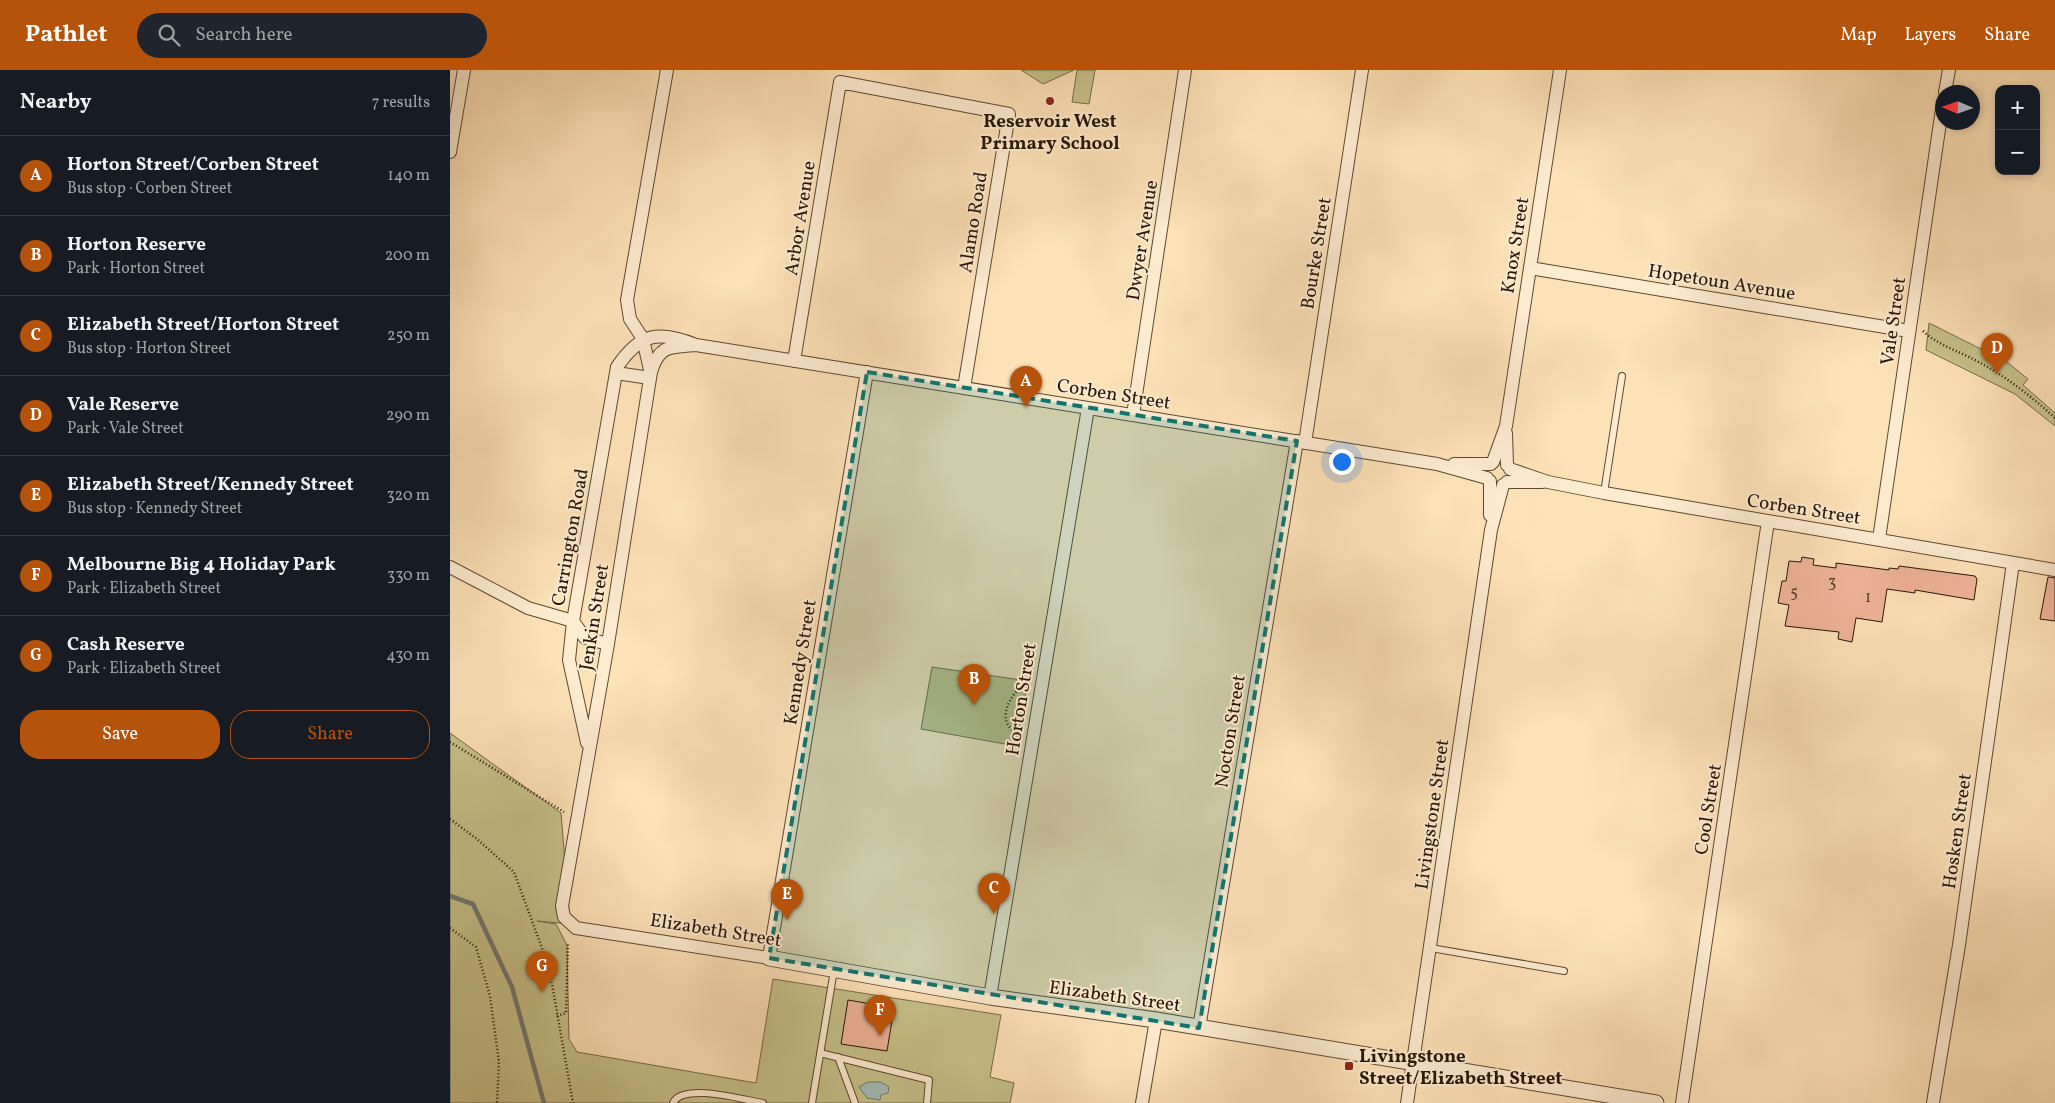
<!DOCTYPE html>
<html lang="en">
<head>
<meta charset="utf-8">
<style>
  body { margin:0; font-family:Vollkorn,serif; background:#20242c; color:#f1f3f6 }
  .controls { position:absolute; right:15px; top:15px; display:grid; overflow:hidden; border-radius:10px; box-shadow:0 2px 8px #0003 }
  .controls button { width:45px; height:45px; display:grid; place-items:center; padding:0; border:0; border-bottom:1px solid #363941; background:#171b24; color:#f1f3f6; font:25px sans-serif }
  .compass { position:absolute; left:1485px; top:15px; width:45px; height:45px; border-radius:50%; background:#171b24; box-shadow:0 2px 8px #0003; rotate:272deg }
  .you { position:absolute; left:891px; top:391px; width:18px; height:18px; margin:-12px; border:4px solid #fff; border-radius:50%; background:#1a73e8; box-shadow:0 0 0 8px #1a73e833 }
  .badge { display:grid; place-items:center; width:32px; height:32px; border-radius:50%; background:#b45309; color:#fff; font-size:16px; font-weight:700 }
  .pin { position:absolute; translate:-50% -41px; filter:drop-shadow(0 1px 2px #0008) }
  .pin::after { content:''; position:absolute; top:26px; width:18px; height:15px; background:inherit; clip-path:polygon(0 0,100% 0,50% 100%) }
  .list { margin:0; padding:0; list-style:none }
  h2 { display:flex; justify-content:space-between; align-items:center; height:65px; margin:0; padding:0 20px; font-size:21px }
  h2 small { font-size:16px; font-weight:400; color:#9ea1a6 }
  .list li { display:grid; grid-template-columns:32px 1fr auto; gap:15px; align-items:center; box-sizing:border-box; height:80px; padding:0 20px; border-top:1px solid #363941 }
  .list b { display:block; font-size:19px; white-space:nowrap }
  .list p { margin:0; font-size:16px; white-space:nowrap; color:#9ea1a6 }
  .list em { font-size:16px; font-style:normal; color:#9ea1a6 }
  .actions { display:flex; gap:10px; padding:15px 20px }
  .actions a { flex:1; padding:11px 0; border:1px solid #b45309; border-radius:20px; text-align:center; font-size:18px; color:#b45309 }
  .actions .main { background:#b45309; color:#fff }
  .icon { flex:none; width:28px; height:28px; fill:none; stroke:currentColor; stroke-width:2; stroke-linecap:round; stroke-linejoin:round }
  .map { position:relative; flex:none; width:1605px; height:1033px; overflow:hidden }
  header { display:flex; align-items:center; gap:30px; box-sizing:border-box; height:70px; padding:0 25px; background:#b45309; color:#fff }
  header strong { font-size:24px }
  nav { display:flex; gap:28px; margin-inline-start:auto; font-size:18px }
  .search { width:350px; height:45px; background:#20242c; display:flex; align-items:center; gap:12px; box-sizing:border-box; padding:0 18px; border-radius:28px; color:#9ea1a6; font-size:19px }
  main { display:flex }
  aside { flex:1; background:#171b24 }
  .map>svg:first-child { display:block }
  .green { fill:#c7c18a; stroke:#776a48 }
  .water { fill:#a3bcb7; stroke:#717970 }
  .lines { fill:none; stroke-linecap:round; stroke-linejoin:round }
  .stream { stroke:#717970; stroke-width:4.5 }
  .building { fill:#f0b49a; stroke:#271406 }
  .service-casing { stroke:#5d4832; stroke-width:8 }
  .minor-casing { stroke:#5d4832; stroke-width:14 }
  .tertiary-casing { stroke:#5d4832; stroke-width:17 }
  .path { stroke:#271406; stroke-width:2.5; stroke-dasharray:1 2.5; stroke-linecap:butt }
  .service { stroke:#feecd1; stroke-width:6 }
  .minor { stroke:#feecd1; stroke-width:12 }
  .tertiary { stroke:#feecd1; stroke-width:15 }
  .marked { fill:#0f766e; fill-opacity:0.2; stroke:#0f766e; stroke-width:4; stroke-dasharray:10 6; stroke-linejoin:round }
  .poi-dot { fill:#8f2418; stroke:#feecd1; stroke-width:2 }
  .labels { text-anchor:middle; stroke-width:4; stroke-linejoin:round; paint-order:stroke }
  .number-label { font-size:16px; fill:#593c2b }
  .poi-label { font-size:19px; font-weight:bold; fill:#271406; stroke:#feecd1 }
  .street-label { font-size:19px; fill:#271406; stroke:#feecd1 }
</style>
</head>
<body>
<header>
<strong>Pathlet</strong>
<div class="search"><svg class="icon" aria-label="search" viewBox="0 0 24 24"><circle cx="10" cy="10" r="6"/><path d="M15 15l6 6"/></svg>Search here</div>
<nav><a>Map</a><a>Layers</a><a>Share</a></nav>
</header>
<main>
<aside>
<h2>Nearby<small>7 results</small></h2>
<ul class="list">
<li><span class="badge">A</span><div><b>Horton Street/Corben Street</b><p>Bus stop · Corben Street</p></div><em>140 m</em></li>
<li><span class="badge">B</span><div><b>Horton Reserve</b><p>Park · Horton Street</p></div><em>200 m</em></li>
<li><span class="badge">C</span><div><b>Elizabeth Street/Horton Street</b><p>Bus stop · Horton Street</p></div><em>250 m</em></li>
<li><span class="badge">D</span><div><b>Vale Reserve</b><p>Park · Vale Street</p></div><em>290 m</em></li>
<li><span class="badge">E</span><div><b>Elizabeth Street/Kennedy Street</b><p>Bus stop · Kennedy Street</p></div><em>320 m</em></li>
<li><span class="badge">F</span><div><b>Melbourne Big 4 Holiday Park</b><p>Park · Elizabeth Street</p></div><em>330 m</em></li>
<li><span class="badge">G</span><div><b>Cash Reserve</b><p>Park · Elizabeth Street</p></div><em>430 m</em></li>
</ul>
<div class="actions"><a class="main">Save</a><a>Share</a></div>
</aside>
<div class="map">
<svg width="1605" height="1033" viewBox="0 0 1605 1033">
  <rect width="100%" height="100%" fill="#fee2b8"/>
  <filter id="stains"><feTurbulence type="fractalNoise" baseFrequency=".004" numOctaves="4"/><feColorMatrix values="0 0 0 0 .2 0 0 0 0 .09 0 0 0 0 .02 0 0 0 .5 -.17"/></filter>
  <radialGradient id="worn" r=".72"><stop offset=".6" stop-color="#630" stop-opacity="0"/><stop offset="1" stop-color="#630" stop-opacity=".3"/></radialGradient>
  <path class="green" d="M 571,0 L 624,0 L 593,14 Z
    M 627,0 L 645,0 L 639,34 L 622,32 Z
    M 1479,253 L 1557,292 L 1578,309 L 1573,315 L 1605,343 L 1605,356 L 1565,324 L 1476,280 Z
    M 482,597 L 578,611 L 566,676 L 471,659 Z
    M 0,663 L 111,743 L 120,854 L 87,851 L 106,854 L 117,875 L 119,969 L 127,982 L 306,1013 L 323,909 L 551,945 L 540,1007 L 564,1013 L 560,1033 L 0,1033 Z"/>
  <path class="water" d="M 418,1012 L 431,1012 L 439,1017 L 438,1023 L 431,1025 L 430,1030 L 417,1028 L 409,1017 Z"/>
  <g class="lines">
    <path class="stream" d="M 0,826 L 23,834 L 62,917 L 94,1033"/>
  </g>
  <path class="building" d="M 1352,487 L 1364,489 L 1363,495 L 1386,498 L 1386,493 L 1439,500 L 1439,498 L 1448,499 L 1449,496 L 1525,506 L 1527,509 L 1524,530 L 1465,520 L 1465,523 L 1437,519 L 1432,552 L 1406,548 L 1402,572 L 1388,569 L 1389,562 L 1335,556 L 1339,535 L 1328,533 L 1332,511 L 1336,511 L 1339,491 L 1351,492 Z
    M 1598,507 L 1605,508 L 1605,551 L 1590,549 Z
    M 398,930 L 444,938 L 437,981 L 391,974 Z"/>
  <g class="lines">
    <g class="service-casing">
      <path id="service" d="M 1154,423 L 1172,306
        M 981,878 L 1114,901
        M 370,983 L 479,1010 L 477,1033
        M 388,987 L 405,1033
        M 223,1033 C 233,1012 294,1030 313,1033
        M 362,1033 L 384,900"/>
    </g>
    <g class="minor-casing">
      <path id="minor" d="M 1495,22 L 1499,0
        M 0,82 L 14,0
        M 1080,198 L 1459,261
        M 246,275 C 220,277 209,275 201,302 L 158,574 L 112,836 L 114,847 L 126,858 L 319,888 L 417,302
        M 344,291 L 390,12 L 559,44 L 514,318
        M 200,300 L 193,269 L 180,249 L 177,230 L 217,0
        M 166,303 L 200,308
        M 683,345 L 735,0
        M 1056,363 L 1057,395
        M 855,373 L 912,0
        M 1043,392 L 1056,356 L 1110,0
        M 1004,394 L 1041,394
        M 1060,399 L 1098,412 L 1154,423 L 1605,500
        M 1040,411 L 1040,445
        M 1057,412 L 1093,412
        M 1429,469 L 1492,39
        M 0,497 L 78,538 L 123,551 L 135,568 L 158,574
        M 137,673 L 119,590 L 123,551 L 167,297 C 190,263 208,260 246,275 L 987,394 L 1037,408
        M 540,927 L 638,338
        M 749,958 L 847,371
        M 692,1033 L 706,950
        M 957,1033 L 1041,460 L 1053,415
        M 1232,1033 L 1318,451
        M 1483,1033 L 1509,875 L 1563,493"/>
    </g>
    <g class="tertiary-casing">
      <path id="tertiary" d="M 319,888 L 540,927 L 706,950 L 1206,1033"/>
    </g>
    <path class="path" d="M 1473,261 C 1488,275 1506,280 1523,289 C 1554,305 1580,325 1605,348
      M 568,664 C 543,651 561,622 578,611
      M 0,672 L 114,742
      M 0,749 L 27,769 L 64,802 L 99,897 L 123,1033
      M 0,858 L 26,877 L 40,926 L 49,992 L 47,1033
      M 107,946 L 116,943 L 118,872"/>
    <use href="#service" class="service"/>
    <use href="#minor" class="minor"/>
    <use href="#tertiary" class="tertiary"/>
  </g>
  <path class="marked" d="M 417,302 L 847,371 L 749,958 L 319,888 Z"/>
  <g class="poi-dot">
    <circle cx="600" cy="31" r="5"/>
    <rect x="894" y="991" width="10" height="10" rx="2.5"/>
  </g>
  <g class="labels">
    <g class="number-label">
      <text x="1382" y="517">3</text>
      <text x="1344" y="527">5</text>
      <text x="1418" y="532">1</text>
    </g>
    <g class="poi-label">
      <text x="600" y="57">Reservoir West<tspan x="600" dy="22">Primary School</tspan></text>
      <text x="909" y="992" text-anchor="start">Livingstone<tspan x="909" dy="22">Street/Elizabeth Street</tspan></text>
    </g>
    <g class="street-label">
      <text transform="translate(349 148) rotate(-81)" y="7">Arbor Avenue</text>
      <text transform="translate(522 152) rotate(-81)" y="7">Alamo Road</text>
      <text transform="translate(691 170) rotate(-81)" y="7">Dwyer Avenue</text>
      <text transform="translate(1064 175) rotate(-81)" y="7">Knox Street</text>
      <text transform="translate(865 183) rotate(-81)" y="7">Bourke Street</text>
      <text transform="translate(1272 211) rotate(9)" y="7">Hopetoun Avenue</text>
      <text transform="translate(1442 251) rotate(-82)" y="7">Vale Street</text>
      <text transform="translate(664 323) rotate(9)" y="7">Corben Street</text>
      <text transform="translate(1354 438) rotate(9)" y="7">Corben Street</text>
      <text transform="translate(119 467) rotate(-80)" y="7">Carrington Road</text>
      <text transform="translate(143 547) rotate(-81)" y="7">Jenkin Street</text>
      <text transform="translate(349 592) rotate(-81)" y="7">Kennedy Street</text>
      <text transform="translate(570 629) rotate(-81)" y="7">Horton Street</text>
      <text transform="translate(779 661) rotate(-81)" y="7">Nocton Street</text>
      <text transform="translate(1257 739) rotate(-81)" y="7">Cool Street</text>
      <text transform="translate(981 744) rotate(-82)" y="7">Livingstone Street</text>
      <text transform="translate(1506 761) rotate(-82)" y="7">Hosken Street</text>
      <text transform="translate(266 859) rotate(9)" y="7">Elizabeth Street</text>
      <text transform="translate(665 925) rotate(8)" y="7">Elizabeth Street</text>
    </g>
  </g>
  <rect width="100%" height="100%" filter="url(#stains)"/>
  <rect width="100%" height="100%" fill="url(#worn)"/>
</svg>
<div class="controls">
<button>+</button>
<button>−</button>
</div>
<svg class="compass" viewBox="-18 -18 36 36"><path d="M0-13l5 13h-10z" fill="#e53935"/><path d="M0 13l5-13h-10z" fill="#9ea1a6"/></svg>
<div class="you"></div>
<div class="pin badge" style="left:576px;top:337px">A</div>
<div class="pin badge" style="left:524px;top:635px">B</div>
<div class="pin badge" style="left:544px;top:844px">C</div>
<div class="pin badge" style="left:1547px;top:304px">D</div>
<div class="pin badge" style="left:337px;top:850px">E</div>
<div class="pin badge" style="left:430px;top:966px">F</div>
<div class="pin badge" style="left:92px;top:922px">G</div>
</div>
</main>
</body>
</html>
